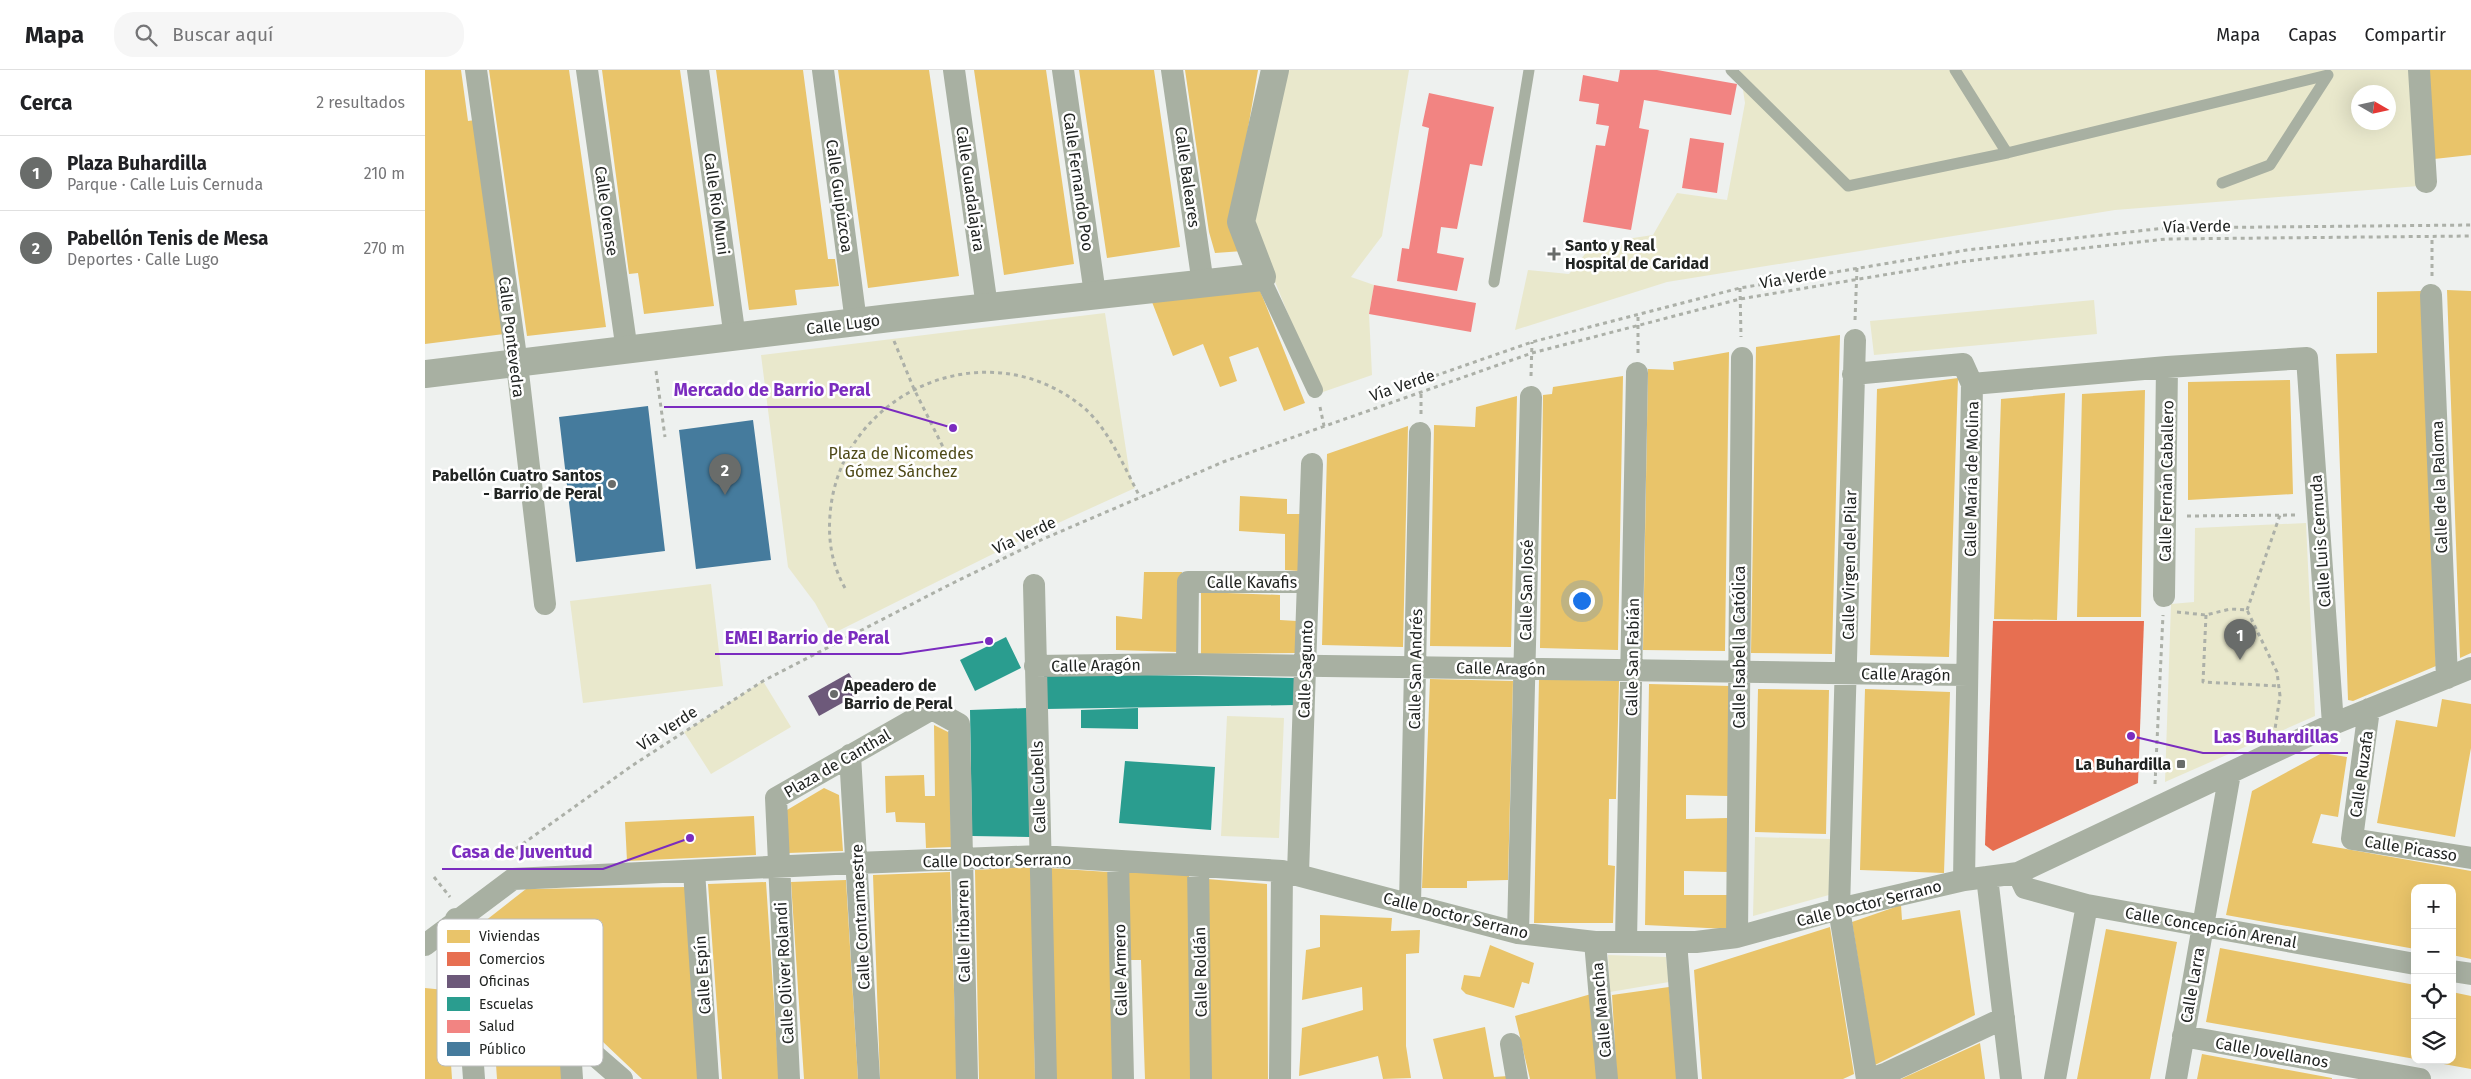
<!DOCTYPE html>
<html lang="es">
<head>
<meta charset="utf-8">
<style>
  body { margin:0; font-family:"Fira Sans",sans-serif; background:#f6f6f6; color:#202124 }
  .controls { position:absolute; right:15px; bottom:15px; display:grid; overflow:hidden; border-radius:10px; box-shadow:0 5px 20px #0002 }
  .controls button { width:45px; height:45px; display:grid; place-items:center; padding:0; border:0; border-bottom:1px solid #e0e0e0; background:#fff; color:#202124; font:25px sans-serif }
  .compass { position:absolute; left:1926px; top:15px; width:45px; height:45px; border-radius:50%; background:#fff; box-shadow:0 5px 20px #0002; rotate:99deg }
  .you { position:absolute; left:1156px; top:530px; width:18px; height:18px; margin:-12px; border:4px solid #fff; border-radius:50%; background:#1a73e8; box-shadow:0 0 0 8px #1a73e833 }
  .badge { display:grid; place-items:center; width:32px; height:32px; border-radius:50%; background:#696c6a; color:#fff; font-size:16px; font-weight:700 }
  .pin { position:absolute; translate:-50% -41px; filter:drop-shadow(0 1px 2px #0008) }
  .pin::after { content:''; position:absolute; top:26px; width:18px; height:15px; background:inherit; clip-path:polygon(0 0,100% 0,50% 100%) }
  .list { margin:0; padding:0; list-style:none }
  h2 { display:flex; justify-content:space-between; align-items:center; height:65px; margin:0; padding:0 20px; font-size:21px }
  h2 small { font-size:16px; font-weight:400; color:#757577 }
  .list li { display:grid; grid-template-columns:32px 1fr auto; gap:15px; align-items:center; box-sizing:border-box; height:75px; padding:0 20px; border-top:1px solid #e0e0e0 }
  .list b { display:block; font-size:19px; white-space:nowrap }
  .list p { margin:0; font-size:16px; white-space:nowrap; color:#757577 }
  .list em { font-size:16px; font-style:normal; color:#757577 }
  .icon { flex:none; width:28px; height:28px; fill:none; stroke:currentColor; stroke-width:2; stroke-linecap:round; stroke-linejoin:round }
  .map { position:relative; flex:none; width:2046px; height:1009px; overflow:hidden }
  header { display:flex; align-items:center; gap:30px; box-sizing:border-box; height:70px; padding:0 25px; background:#fff; border-bottom:1px solid #e0e0e0 }
  header strong { font-size:24px }
  nav { display:flex; gap:28px; margin-inline-start:auto; font-size:18px }
  .search { width:350px; height:45px; background:#f6f6f6; display:flex; align-items:center; gap:12px; box-sizing:border-box; padding:0 18px; border-radius:20px; color:#757577; font-size:19px }
  main { display:flex }
  aside { flex:1; background:#fff }
  .map>svg:first-child { display:block }
  .green { fill:#e9e8cc; fill-rule:evenodd }
  .homes { fill:#e9c46a }
  .shops { fill:#e76f51 }
  .offices { fill:#6d597a }
  .schools { fill:#2a9d8f }
  .health { fill:#f28482 }
  .public { fill:#457b9d }
  .lines { fill:none; stroke-linecap:round; stroke-linejoin:round }
  .path { stroke:#acb0a8; stroke-width:3; stroke-dasharray:4 4; stroke-linecap:butt }
  .service { stroke:#a8b0a2; stroke-width:11 }
  .pedestrian { stroke:#a8b0a2; stroke-width:16 }
  .minor { stroke:#a8b0a2; stroke-width:22 }
  .tertiary { stroke:#a8b0a2; stroke-width:28 }
  .poi-dot { fill:#696c6a; stroke:#fff; stroke-width:2 }
  .labels { text-anchor:middle; stroke-width:5; stroke-linejoin:round; paint-order:stroke }
  .street-label { font-size:16px; fill:#212422; stroke:#fff }
  .poi-label { font-size:16px; font-weight:bold; fill:#212422; stroke:#fff; text-anchor:start }
  .park-label { font-size:16px; fill:#4f4a18; stroke:#fff }
  .key { fill:#fff; stroke:#bcbdbd; stroke-width:1 }
  .key-label { font-size:14px; fill:#212422 }
  .leader { fill:none; stroke:#7b2cbf; stroke-width:2 }
  .callout-dot { fill:#7b2cbf; stroke:#fff; stroke-width:2 }
  .callout-label { font-size:18px; text-anchor:middle; font-weight:bold; fill:#7b2cbf; stroke:#fff; stroke-width:5; stroke-linejoin:round; paint-order:stroke }
</style>
</head>
<body>
<header>
<strong>Mapa</strong>
<div class="search"><svg class="icon" aria-label="search" viewBox="0 0 24 24"><circle cx="10" cy="10" r="6"/><path d="M15 15l6 6"/></svg>Buscar aquí</div>
<nav><a>Mapa</a><a>Capas</a><a>Compartir</a></nav>
</header>
<main>
<aside>
<h2>Cerca<small>2 resultados</small></h2>
<ul class="list">
<li><span class="badge">1</span><div><b>Plaza Buhardilla</b><p>Parque · Calle Luis Cernuda</p></div><em>210 m</em></li>
<li><span class="badge">2</span><div><b>Pabellón Tenis de Mesa</b><p>Deportes · Calle Lugo</p></div><em>270 m</em></li>
</ul>
</aside>
<div class="map">
<svg width="2046" height="1009" viewBox="0 0 2046 1009">
  <rect width="100%" height="100%" fill="#eef1ef"/>
  <path class="green" d="M 862,0 L 984,0 L 957,166 L 926,207 L 949,215 L 944,244 L 947,305 L 895,323 L 827,155 Z
    M 1315,0 L 1987,0 L 1994,116 L 1690,140 L 1242,212 L 1090,260 L 1103,200 L 1144,204 L 1168,174 L 1228,165 L 1252,123 L 1302,130 L 1320,33 ZM 1934,22 L 1964,22 L 1964,52 L 1934,52 Z
    M 1669,230 L 1672,264 L 1449,285 L 1445,251 Z
    M 680,243 L 705,406 L 710,418 L 598,469 L 407,564 L 390,533 L 363,497 L 336,285 Z
    M 1881,453 L 1890,646 L 1740,712 L 1746,534 L 1769,532 L 1770,458 Z
    M 286,514 L 298,616 L 158,633 L 145,531 Z
    M 338,611 L 366,657 L 286,704 L 259,662 Z
    M 802,646 L 859,648 L 854,768 L 796,766 Z
    M 1330,767 L 1405,769 L 1404,825 L 1328,846 Z
    M 1183,885 L 1241,887 L 1244,912 L 1185,922 Z"/>
  <path class="homes" d="M 0,0 L 36,0 L 43,51 L 50,50 L 79,264 L 0,274 Z
    M 64,0 L 144,0 L 181,257 L 102,266 Z
    M 177,0 L 255,0 L 289,236 L 219,244 L 213,203 L 204,204 Z
    M 291,0 L 378,0 L 403,189 L 410,189 L 414,216 L 370,220 L 372,235 L 324,240 Z
    M 413,0 L 504,0 L 534,206 L 443,218 Z
    M 549,0 L 621,0 L 649,194 L 579,205 Z
    M 654,0 L 729,0 L 755,177 L 682,188 Z
    M 760,0 L 833,0 L 807,152 L 818,181 L 790,183 L 784,162 Z
    M 2004,0 L 2046,0 L 2046,85 L 2009,89 Z
    M 834,218 L 880,333 L 859,341 L 833,277 L 804,287 L 812,311 L 795,317 L 778,274 L 748,286 L 727,232 Z
    M 2022,220 L 2046,221 L 2046,583 L 2035,588 Z
    M 1997,221 L 2011,596 L 1928,631 L 1923,630 L 1911,284 L 1952,283 L 1952,222 Z
    M 1415,265 L 1407,584 L 1326,583 L 1331,277 Z
    M 1304,282 L 1300,581 L 1218,580 L 1223,299 L 1249,300 L 1248,292 Z
    M 1198,306 L 1193,580 L 1115,578 L 1118,325 L 1127,324 L 1128,317 Z
    M 1533,308 L 1524,587 L 1445,585 L 1452,319 Z
    M 1865,310 L 1868,424 L 1763,430 L 1763,312 Z
    M 1720,320 L 1716,547 L 1652,547 L 1657,324 Z
    M 1640,323 L 1632,550 L 1569,549 L 1576,329 Z
    M 1092,326 L 1086,577 L 1005,576 L 1009,355 L 1050,357 L 1051,337 Z
    M 983,356 L 978,577 L 897,575 L 902,384 Z
    M 815,426 L 862,429 L 862,444 L 875,444 L 874,501 L 860,500 L 860,464 L 814,461 Z
    M 719,502 L 757,502 L 753,582 L 691,580 L 691,546 L 717,549 Z
    M 776,522 L 855,525 L 855,550 L 872,551 L 871,583 L 776,584 Z
    M 1005,609 L 1088,611 L 1083,810 L 1042,811 L 1042,818 L 997,818 Z
    M 1114,609 L 1194,611 L 1191,729 L 1184,729 L 1183,795 L 1190,796 L 1188,853 L 1109,853 Z
    M 1224,614 L 1305,616 L 1303,726 L 1261,725 L 1261,749 L 1303,748 L 1303,802 L 1259,801 L 1259,825 L 1303,825 L 1303,859 L 1220,855 Z
    M 1333,619 L 1404,620 L 1401,764 L 1330,762 Z
    M 1440,619 L 1525,622 L 1519,803 L 1435,800 Z
    M 2017,629 L 2046,634 L 2046,678 L 2030,767 L 1952,753 L 1971,650 L 2012,657 Z
    M 509,655 L 525,663 L 526,777 L 501,778 L 500,753 L 471,752 L 470,742 L 461,743 L 460,706 L 499,705 L 500,726 L 510,726 Z
    M 1897,683 L 1922,687 L 1913,747 L 1896,744 L 1887,773 L 2046,801 L 2046,889 L 2027,885 L 2027,818 L 1990,818 L 1990,879 L 1801,845 L 1827,721 Z
    M 399,718 L 414,725 L 418,781 L 363,783 L 362,740 Z
    M 329,746 L 331,785 L 202,791 L 200,752 Z
    M 606,797 L 610,1009 L 554,1009 L 550,800 Z
    M 623,798 L 683,802 L 690,1009 L 629,1009 Z
    M 702,798 L 764,802 L 766,1009 L 720,1009 L 716,890 L 703,890 Z
    M 525,802 L 532,1009 L 455,1009 L 448,805 Z
    M 782,809 L 842,814 L 843,1009 L 785,1009 Z
    M 421,810 L 433,1009 L 379,1009 L 366,812 Z
    M 341,812 L 354,1009 L 297,1009 L 283,814 Z
    M 262,817 L 275,1009 L 217,1009 L 55,855 L 101,819 Z
    M 1476,835 L 1477,850 L 1535,840 L 1550,945 L 1450,995 L 1427,852 Z
    M 895,845 L 967,848 L 966,861 L 995,860 L 994,883 L 981,884 L 981,976 L 986,1008 L 958,1009 L 953,986 L 874,1006 L 877,958 L 938,940 L 937,917 L 877,930 L 881,880 L 895,877 Z
    M 1405,857 L 1429,1004 L 1418,1009 L 1277,1009 L 1269,900 Z
    M 1681,859 L 1752,872 L 1725,1009 L 1652,1009 Z
    M 1065,875 L 1109,893 L 1104,914 L 1097,912 L 1089,938 L 1041,924 L 1036,919 L 1039,905 L 1055,907 Z
    M 1795,878 L 1990,915 L 1990,989 L 1781,952 Z
    M 1244,917 L 1252,1009 L 1192,1009 L 1187,925 Z
    M 0,918 L 29,921 L 31,948 L 23,948 L 27,1009 L 0,1009 Z
    M 2027,922 L 2046,926 L 2046,999 L 2002,991 L 2027,990 Z
    M 1166,924 L 1172,1009 L 1105,1009 L 1090,946 Z
    M 67,936 L 84,937 L 84,943 L 106,944 L 106,956 L 122,957 L 121,972 L 136,974 L 138,1009 L 72,1009 Z
    M 1060,957 L 1069,1007 L 1083,1006 L 1083,1009 L 1018,1009 L 1008,969 Z
    M 1555,973 L 1560,1009 L 1476,1009 Z
    M 1777,984 L 1907,1008 L 1907,1009 L 1772,1009 Z"/>
  <path class="shops" d="M 1568,551 L 1719,551 L 1713,713 L 1568,781 L 1560,775 Z"/>
  <path class="offices" d="M 424,603 L 435,623 L 394,646 L 383,626 Z"/>
  <path class="schools" d="M 581,567 L 596,598 L 550,621 L 535,590 Z
    M 619,603 L 869,608 L 869,635 L 620,639 Z
    M 602,638 L 605,767 L 547,766 L 545,640 Z
    M 713,638 L 713,659 L 656,658 L 656,640 Z
    M 700,691 L 790,697 L 786,760 L 694,753 Z"/>
  <path class="health" d="M 1195,0 L 1232,0 L 1312,14 L 1306,45 L 1219,30 L 1214,58 L 1224,60 L 1206,160 L 1158,152 L 1171,75 L 1180,76 L 1184,56 L 1171,54 L 1174,34 L 1154,31 L 1158,5 L 1193,12 Z
    M 1004,23 L 1069,37 L 1057,96 L 1045,94 L 1032,159 L 1016,157 L 1012,183 L 1039,188 L 1032,221 L 972,211 L 977,178 L 984,179 L 1004,58 L 997,56 Z
    M 1265,68 L 1299,73 L 1292,123 L 1257,118 Z
    M 949,215 L 1051,233 L 1046,262 L 944,244 Z"/>
  <path class="public" d="M 223,336 L 240,481 L 151,492 L 134,347 Z
    M 328,350 L 346,490 L 271,499 L 254,360 Z"/>
  <g class="lines">
    <path class="path" d="M 2007,206 L 2007,166
      M 1315,218 L 1316,267
      M 1430,250 L 1432,198
      M 469,271 L 489,319 L 526,393
      M 1213,283 L 1213,243
      M 231,301 L 240,367
      M 1106,306 L 1107,272
      M 995,311 L 1107,272 L 1315,218 L 1542,180 L 1740,158 L 2046,155
      M 895,337 L 899,356
      M 996,344 L 996,322
      M 1762,446 L 1873,445
      M 420,518 C 407,495 403,471 405,445 C 414,322 562,258 658,337 C 684,359 699,397 715,427
      M 1822,540 L 1855,445
      M 1752,542 L 1781,545 L 1805,539 L 1822,540 L 1852,602 L 1855,626 L 1850,659
      M 1781,545 L 1778,612 L 1854,616
      M 1730,714 L 1738,545
      M 78,788 L 208,695 L 338,611 L 522,516 L 618,469 L 798,392 L 1107,283 L 1315,229 L 1542,191 L 1741,169 L 2046,166
      M 9,807 L 25,827"/>
    <path class="service" d="M 1306,0 L 1423,116 L 1582,83 L 1903,5 L 1845,95 L 1797,113
      M 1530,0 L 1582,83
      M 1069,212 L 1104,0"/>
    <path class="pedestrian" d="M 837,207 L 890,320"/>
    <path class="minor" d="M 51,0 L 92,294 L 120,534
      M 162,0 L 202,281
      M 273,0 L 310,268
      M 398,0 L 431,252
      M 529,0 L 562,237
      M 638,0 L 670,224
      M 747,0 L 778,214
      M 1994,0 L 2001,112
      M 2006,225 L 2022,608
      M 1430,270 L 1414,839 L 1442,1009
      M 1428,304 L 1538,294 L 1547,314
      M 609,515 L 621,1009
      M 1739,526 L 1742,297
      M 762,594 L 763,512 L 882,512
      M 610,596 L 762,594 L 1542,605
      M 1944,639 L 1927,769 L 2046,788
      M 425,685 L 444,1009
      M 693,791 L 698,1009
      M 773,796 L 776,1009
      M 269,801 L 283,1009
      M 873,803 L 887,394
      M 1593,803 L 1600,818 L 1662,835 L 1990,894
      M 1562,807 L 1586,1009
      M 1539,810 L 1547,314 L 1742,297 L 1882,288 L 1908,654
      M 985,834 L 995,363
      M 31,849 L 144,963 L 197,1009
      M 31,850 L 40,883 L 49,1009
      M 1093,863 L 1106,327
      M 1312,867 L 1317,288
      M 1201,871 L 1212,303
      M 1170,872 L 1182,1009
      M 1251,872 L 1262,1009
      M 0,875 L 88,809 L 431,793 L 615,786 L 857,801 L 1093,863 L 1170,872 L 1271,872 L 1312,867 L 1414,839 L 1539,810 L 1593,803 L 1908,654 L 2046,598
      M 2027,901 L 2046,904
      M 144,963 L 147,1009
      M 1758,966 L 1995,1009
      M 1086,974 L 1092,1009
      M 364,1009 L 351,728 L 507,639 L 534,654 L 542,1009
      M 855,1009 L 857,801
      M 1445,1009 L 1462,1003 L 1579,948
      M 1630,1009 L 1662,835
      M 1751,1009 L 1805,703"/>
    <path class="tertiary" d="M 0,304 L 465,248 L 837,207 L 816,152 L 850,0"/>
  </g>
  <g class="poi-dot">
    <path d="M1126.5 176.5h5v5h5v5h-5v5h-5v-5h-5v-5h5z"/>
    <circle cx="187" cy="414" r="5"/>
    <circle cx="409" cy="624" r="5"/>
    <rect x="1751" y="689" width="10" height="10" rx="2.5"/>
  </g>
  <g class="labels">
    <g class="street-label">
      <text transform="translate(763 107) rotate(82)" y="6">Calle Baleares</text>
      <text transform="translate(654 112) rotate(82)" y="6">Calle Fernando Poo</text>
      <text transform="translate(546 119) rotate(82)" y="6">Calle Guadalajara</text>
      <text transform="translate(415 126) rotate(82)" y="6">Calle Guipúzcoa</text>
      <text transform="translate(292 134) rotate(82)" y="6">Calle Río Muni</text>
      <text transform="translate(182 141) rotate(82)" y="6">Calle Orense</text>
      <text transform="translate(1772 156) rotate(-1)" y="6">Vía Verde</text>
      <text transform="translate(1368 207) rotate(-10)" y="6">Vía Verde</text>
      <text transform="translate(418 254) rotate(-7)" y="6">Calle Lugo</text>
      <text transform="translate(87 267) rotate(83)" y="6">Calle Pontevedra</text>
      <text transform="translate(977 315) rotate(-19)" y="6">Vía Verde</text>
      <text transform="translate(1546 409) rotate(-89)" y="6">Calle María de Molina</text>
      <text transform="translate(1741 411) rotate(-89)" y="6">Calle Fernán Caballero</text>
      <text transform="translate(2014 417) rotate(-92)" y="6">Calle de la Paloma</text>
      <text transform="translate(599 465) rotate(-25)" y="6">Vía Verde</text>
      <text transform="translate(1895 471) rotate(-94)" y="6">Calle Luis Cernuda</text>
      <text transform="translate(1424 495) rotate(-89)" y="6">Calle Virgen del Pilar</text>
      <text x="827" y="518">Calle Kavafis</text>
      <text transform="translate(1101 520) rotate(-89)" y="6">Calle San José</text>
      <text transform="translate(1314 577) rotate(-90)" y="6">Calle Isabel la Católica</text>
      <text transform="translate(1207 587) rotate(-89)" y="6">Calle San Fabián</text>
      <text transform="translate(671 595) rotate(-1)" y="6">Calle Aragón</text>
      <text transform="translate(1076 598) rotate(1)" y="6">Calle Aragón</text>
      <text transform="translate(880 599) rotate(-88)" y="6">Calle Sagunto</text>
      <text transform="translate(990 599) rotate(-89)" y="6">Calle San Andrés</text>
      <text transform="translate(1481 604) rotate(1)" y="6">Calle Aragón</text>
      <text transform="translate(242 658) rotate(-33)" y="6">Vía Verde</text>
      <text transform="translate(412 693) rotate(-30)" y="6">Plaza de Canthal</text>
      <text transform="translate(1936 704) rotate(-82)" y="6">Calle Ruzafa</text>
      <text transform="translate(613 717) rotate(-92)" y="6">Calle Cubells</text>
      <text transform="translate(1986 778) rotate(9)" y="6">Calle Picasso</text>
      <text transform="translate(572 790) rotate(-1)" y="6">Calle Doctor Serrano</text>
      <text transform="translate(1444 833) rotate(-14)" y="6">Calle Doctor Serrano</text>
      <text transform="translate(1031 845) rotate(14)" y="6">Calle Doctor Serrano</text>
      <text transform="translate(435 847) rotate(-93)" y="6">Calle Contramaestre</text>
      <text transform="translate(1786 857) rotate(10)" y="6">Calle Concepción Arenal</text>
      <text transform="translate(538 861) rotate(-91)" y="6">Calle Iribarren</text>
      <text transform="translate(695 900) rotate(-91)" y="6">Calle Armero</text>
      <text transform="translate(775 902) rotate(-91)" y="6">Calle Roldán</text>
      <text transform="translate(359 903) rotate(-93)" y="6">Calle Oliver Rolandi</text>
      <text transform="translate(277 905) rotate(-94)" y="6">Calle Espín</text>
      <text transform="translate(1767 915) rotate(-80)" y="6">Calle Larra</text>
      <text transform="translate(1176 940) rotate(-95)" y="6">Calle Mancha</text>
      <text transform="translate(1847 982) rotate(10)" y="6">Calle Jovellanos</text>
    </g>
    <g class="poi-label">
      <text x="1140" y="181">Santo y Real<tspan x="1140" dy="18">Hospital de Caridad</tspan></text>
      <text x="177" y="411" text-anchor="end">Pabellón Cuatro Santos<tspan x="177" dy="18">- Barrio de Peral</tspan></text>
      <text x="419" y="621">Apeadero de<tspan x="419" dy="18">Barrio de Peral</tspan></text>
      <text x="1746" y="700" text-anchor="end">La Buhardilla</text>
    </g>
    <g class="park-label">
      <text x="476" y="389">Plaza de Nicomedes<tspan x="476" dy="18">Gómez Sánchez</tspan></text>
    </g>
  </g>
  <rect x="12" y="849" width="166" height="147" rx="8" class="key"/>
  <rect x="22" y="860" width="23" height="13" fill="#e9c46a"/>
  <rect x="22" y="882" width="23" height="14" fill="#e76f51"/>
  <rect x="22" y="905" width="23" height="13" fill="#6d597a"/>
  <rect x="22" y="927" width="23" height="14" fill="#2a9d8f"/>
  <rect x="22" y="950" width="23" height="13" fill="#f28482"/>
  <rect x="22" y="972" width="23" height="14" fill="#457b9d"/>
  <g class="key-label">
    <text x="54" y="871">Viviendas</text>
    <text x="54" y="894">Comercios</text>
    <text x="54" y="916">Oficinas</text>
    <text x="54" y="939">Escuelas</text>
    <text x="54" y="961">Salud</text>
    <text x="54" y="984">Público</text>
  </g>
  <path class="leader" d="M528 358L456 337H239M564 571L475 584H290M1706 666L1778 683H1923M265 768L178 799H17"/>
  <g class="callout-dot">
    <circle cx="528" cy="358" r="5"/>
    <circle cx="564" cy="571" r="5"/>
    <circle cx="1706" cy="666" r="5"/>
    <circle cx="265" cy="768" r="5"/>
  </g>
  <g class="callout-label">
    <text x="347" y="326">Mercado de Barrio Peral</text>
    <text x="382" y="574">EMEI Barrio de Peral</text>
    <text x="1851" y="673">Las Buhardillas</text>
    <text x="97" y="788">Casa de Juventud</text>
  </g>
</svg>
<div class="controls">
<button>+</button>
<button>−</button>
<button><svg class="icon" aria-label="locate" viewBox="0 0 24 24"><circle cx="12" cy="12" r="6"/><path d="M12 2v4M12 18v4M2 12h4M18 12h4"/></svg></button>
<button><svg class="icon" aria-label="layers" viewBox="0 0 24 24"><path d="M12 4l9 5-9 5-9-5zM3 14l9 5 9-5"/></svg></button>
</div>
<svg class="compass" viewBox="-18 -18 36 36"><path d="M0-13l5 13h-10z" fill="#e53935"/><path d="M0 13l5-13h-10z" fill="#757577"/></svg>
<div class="you"></div>
<div class="pin badge" style="left:1815px;top:590px">1</div>
<div class="pin badge" style="left:300px;top:425px">2</div>
</div>
</main>
</body>
</html>
